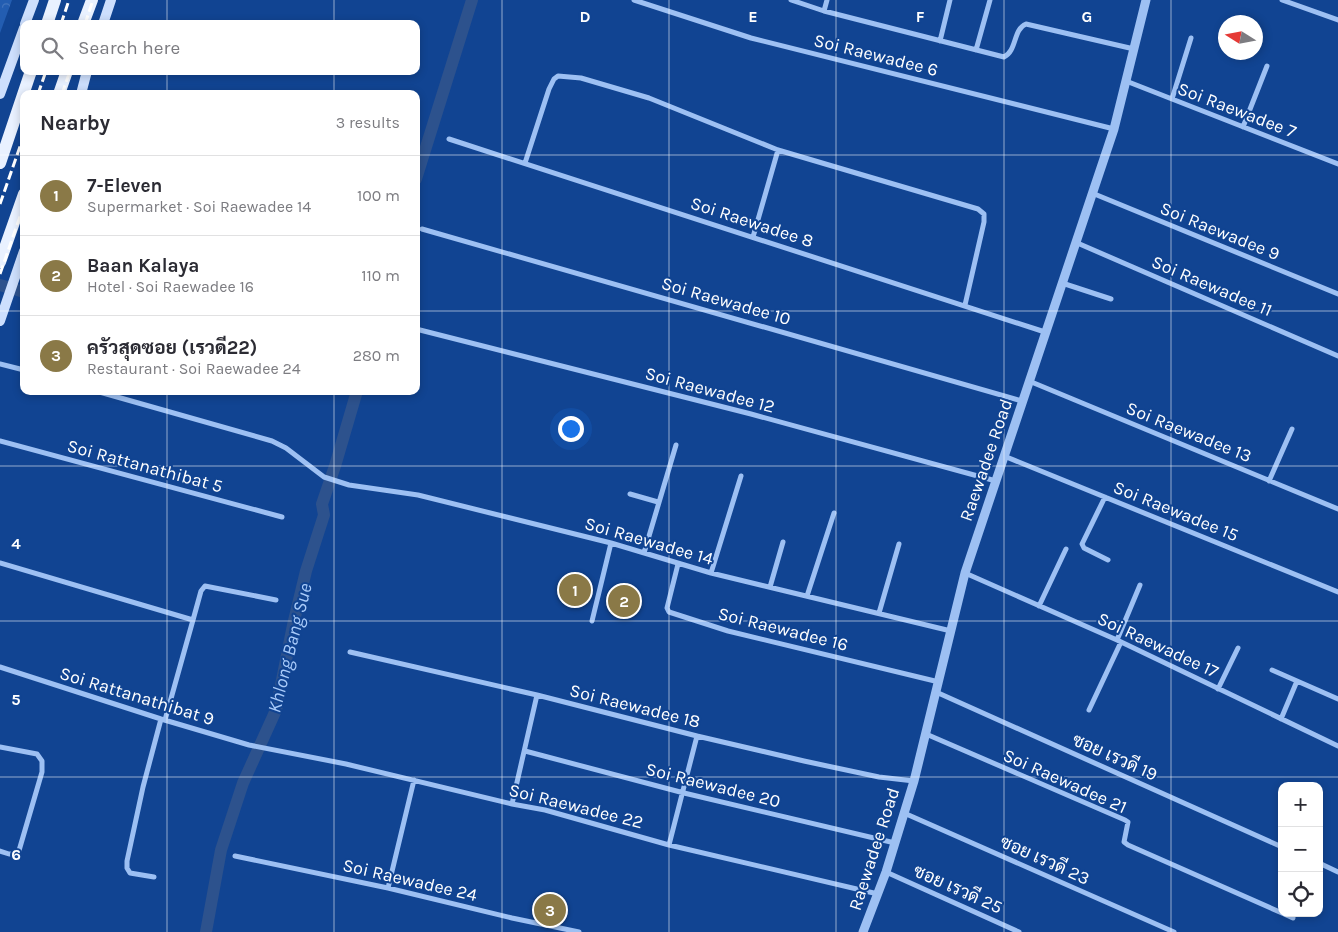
<!DOCTYPE html>
<html lang="en">
<head>
<meta charset="utf-8">
<style>
  body { margin:0; font-family:Karla,Sarabun,sans-serif; background:#f2f2f3; color:#2b2b33 }
  .controls { position:absolute; right:15px; bottom:15px; display:grid; overflow:hidden; border-radius:10px; box-shadow:0 2px 8px #0003 }
  .controls button { width:45px; height:45px; display:grid; place-items:center; padding:0; border:0; border-bottom:1px solid #e1e1e2; background:#fff; color:#2b2b33; font:25px sans-serif }
  .compass { position:absolute; left:1218px; top:15px; width:45px; height:45px; border-radius:50%; background:#fff; box-shadow:0 2px 8px #0003; rotate:281deg }
  .you { position:absolute; left:570px; top:428px; width:18px; height:18px; margin:-12px; border:4px solid #fff; border-radius:50%; background:#1a73e8; box-shadow:0 0 0 8px #1a73e833 }
  .badge { display:grid; place-items:center; width:32px; height:32px; border-radius:50%; background:#8a7947; color:#fff; font-size:16px; font-weight:700 }
  .pin { position:absolute; translate:-50% -50%; border:2px solid #fff; box-shadow:0 1px 5px #0006 }
  .list { margin:0; padding:0; list-style:none }
  h2 { display:flex; justify-content:space-between; align-items:center; height:65px; margin:0; padding:0 20px; font-size:21px }
  h2 small { font-size:16px; font-weight:400; color:#7c7c81 }
  .list li { display:grid; grid-template-columns:32px 1fr auto; gap:15px; align-items:center; box-sizing:border-box; height:80px; padding:0 20px; border-top:1px solid #e1e1e2 }
  .list b { display:block; font-size:19px; white-space:nowrap }
  .list p { margin:0; font-size:16px; white-space:nowrap; color:#7c7c81 }
  .list em { font-size:16px; font-style:normal; color:#7c7c81 }
  .icon { flex:none; width:28px; height:28px; fill:none; stroke:currentColor; stroke-width:2; stroke-linecap:round; stroke-linejoin:round }
  .map { position:relative; flex:none; width:1338px; height:932px; overflow:hidden }
  .search { position:absolute; background:#fff; box-shadow:0 2px 8px #0003; left:20px; top:20px; width:400px; height:55px; display:flex; align-items:center; gap:12px; box-sizing:border-box; padding:0 18px; border-radius:10px; color:#7c7c81; font-size:19px }
  .panel { position:absolute; background:#fff; box-shadow:0 2px 8px #0003; left:20px; top:90px; width:400px; height:305px; border-radius:10px }
  .map>svg:first-child { display:block }
  .forest { fill:url(#forest-crowns) }
  .lines { fill:none; stroke-linecap:round; stroke-linejoin:round }
  .canal { stroke:#2d528d; stroke-width:12 }
  .minor { stroke:#9dc0f3; stroke-width:5 }
  .tertiary { stroke:#9dc0f3; stroke-width:9 }
  .secondary { stroke:#cddffd; stroke-width:10 }
  .primary { stroke:#e9f1ff; stroke-width:12 }
  .rail { stroke:#fff; stroke-width:3; stroke-dasharray:9 4; stroke-linecap:butt }
  .grid { fill:none; stroke:#fff; stroke-width:1; stroke-opacity:0.55 }
  .labels { text-anchor:middle; stroke-width:4; stroke-linejoin:round; paint-order:stroke }
  .street-label { font-size:18px; fill:#fff; stroke:#114492 }
  .water-label { font-size:19px; font-style:italic; fill:#a9cbfa; stroke:#114492 }
  .grid-label { font-size:16px; text-anchor:middle; font-weight:bold; fill:#fff; stroke:#114492; stroke-width:4; stroke-linejoin:round; paint-order:stroke }
</style>
</head>
<body>
<div class="map">
<svg width="1338" height="932" viewBox="0 0 1338 932">
  <defs>
    <pattern id="forest-crowns" width="20" height="18" patternUnits="userSpaceOnUse" patternTransform="scale(1.25)"><rect width="20" height="18" fill="#235db1"/><path d="M2 6a3 3 0 1 1 6 0M12 15a3 3 0 1 1 6 0" fill="none" stroke="#4475bd"/></pattern>
  </defs>
  <rect width="100%" height="100%" fill="#114492"/>
  <path class="forest" d="M 0,0 L 12,0 L 0,33 Z"/>
  <g class="lines">
    <path class="canal" d="M 416,179 L 472,0
      M 0,285 L 24,292
      M 206,932 L 221,850 L 243,783 L 276,710 L 293,625 L 306,571 L 324,515 L 322,504 L 335,466 L 357,391"/>
    <path class="minor" d="M 634,0 L 751,38 L 1114,129
      M 791,0 L 824,11 L 1004,57 C 1017,51 1013,29 1026,24 L 1134,49
      M 1282,0 L 1338,20
      M 824,11 L 827,0
      M 940,41 L 950,0
      M 976,50 L 990,0
      M 1126,81 L 1338,164
      M 1172,99 L 1191,38
      M 1243,127 L 1267,66
      M 449,139 L 1045,332
      M 525,163 L 549,89 L 554,79 L 558,76 L 581,78 L 649,98 L 778,150 L 978,209 L 984,214 L 984,222 L 965,305
      M 1092,193 L 1338,294
      M 422,229 L 1022,401
      M 753,237 L 778,150
      M 1075,242 L 1338,356
      M 1062,283 L 1111,299
      M 416,329 L 751,414 L 996,481
      M 0,364 L 24,370
      M 1029,381 L 1338,509
      M 96,391 L 272,441 L 286,448 L 324,477 L 349,485 L 418,495 L 611,543 L 711,573 L 951,631
      M 0,441 L 282,517
      M 1004,456 L 1338,592
      M 1269,481 L 1292,429
      M 630,494 L 658,502
      M 1105,497 L 1082,544 L 1084,548 L 1108,560
      M 644,553 L 676,445
      M 0,563 L 193,620 L 165,720
      M 678,564 L 667,608 L 669,612 L 728,631 L 939,682
      M 711,573 L 741,476
      M 965,573 L 1117,640 L 1338,746
      M 770,587 L 783,542
      M 807,596 L 834,513
      M 1039,606 L 1066,549
      M 879,613 L 899,544
      M 193,620 L 201,591 L 205,586 L 276,600
      M 592,621 L 611,543
      M 1117,640 L 1140,585
      M 350,652 L 537,695 L 697,736 L 804,761 L 879,777 L 914,781
      M 0,667 L 161,719 L 249,745 L 346,764 L 512,804 L 545,810 L 669,845 L 878,894
      M 1272,670 L 1297,681 L 1281,719
      M 1297,681 L 1338,699
      M 1218,689 L 1238,648
      M 936,692 L 1282,847
      M 1089,710 L 1121,642
      M 926,734 L 1125,820 L 1128,822 L 1124,842 L 1128,845 L 1282,913
      M 0,747 L 37,754 L 42,761 L 42,772 L 18,854 L 9,854 L 0,851
      M 525,751 L 684,793 L 895,843
      M 512,804 L 537,695
      M 904,813 L 1174,932
      M 669,845 L 697,736
      M 235,856 L 388,888 L 512,918 L 579,932
      M 1319,863 L 1338,872
      M 886,872 L 1019,932
      M 154,877 L 130,873 L 127,868 L 127,861 L 143,787 L 161,719
      M 388,888 L 414,780
      M 1282,913 L 1293,918"/>
    <path class="tertiary" d="M 863,932 L 886,872 L 914,781 L 965,573 L 1114,129 L 1146,0"/>
    <path class="secondary" d="M 25,24 L 34,0
      M 103,24 L 111,0
      M 0,94 L 24,28
      M 81,94 L 87,71
      M 0,321 L 24,251"/>
    <path class="primary" d="M 47,24 L 55,0
      M 83,24 L 92,0
      M 59,94 L 67,71
      M 0,163 L 31,71
      M 0,262 L 24,194"/>
    <path class="rail" d="M 61,24 L 69,0
      M 85,24 L 93,0
      M 38,94 L 46,71
      M 62,94 L 70,71
      M 0,204 L 24,135
      M 0,274 L 24,205"/>
  </g>
  <path class="grid" d="M 167,0 L 167,24M 334,0 L 334,24M 502,0 L 502,932M 669,0 L 669,932M 836,0 L 836,932M 1004,0 L 1004,932M 1171,0 L 1171,932M 167,71 L 167,94M 334,71 L 334,94M 0,155 L 24,155M 416,155 L 1338,155M 0,311 L 24,311M 416,311 L 1338,311M 167,391 L 167,932M 334,391 L 334,932M 0,466 L 1338,466M 0,621 L 1338,621M 0,777 L 1338,777"/>
  <g class="labels">
    <g class="street-label">
      <text transform="translate(876 55) rotate(14)" y="6">Soi Raewadee 6</text>
      <text transform="translate(1237 110) rotate(21)" y="6">Soi Raewadee 7</text>
      <text transform="translate(752 222) rotate(18)" y="6">Soi Raewadee 8</text>
      <text transform="translate(1220 231) rotate(22)" y="6">Soi Raewadee 9</text>
      <text transform="translate(1212 286) rotate(23)" y="6">Soi Raewadee 11</text>
      <text transform="translate(726 301) rotate(16)" y="6">Soi Raewadee 10</text>
      <text transform="translate(710 390) rotate(15)" y="6">Soi Raewadee 12</text>
      <text transform="translate(1189 432) rotate(22)" y="6">Soi Raewadee 13</text>
      <text transform="translate(986 460) rotate(-71)" y="6">Raewadee Road</text>
      <text transform="translate(145 466) rotate(15)" y="6">Soi Rattanathibat 5</text>
      <text transform="translate(1176 511) rotate(22)" y="6">Soi Raewadee 15</text>
      <text transform="translate(649 541) rotate(16)" y="6">Soi Raewadee 14</text>
      <text transform="translate(783 629) rotate(14)" y="6">Soi Raewadee 16</text>
      <text transform="translate(1158 645) rotate(25)" y="6">Soi Raewadee 17</text>
      <text transform="translate(137 696) rotate(17)" y="6">Soi Rattanathibat 9</text>
      <text transform="translate(635 706) rotate(14)" y="6">Soi Raewadee 18</text>
      <text transform="translate(1115 757) rotate(24)" y="6">ซอย เรวดี 19</text>
      <text transform="translate(1065 781) rotate(24)" y="6">Soi Raewadee 21</text>
      <text transform="translate(713 785) rotate(14)" y="6">Soi Raewadee 20</text>
      <text transform="translate(576 806) rotate(14)" y="6">Soi Raewadee 22</text>
      <text transform="translate(874 849) rotate(-72)" y="6">Raewadee Road</text>
      <text transform="translate(1045 860) rotate(24)" y="6">ซอย เรวดี 23</text>
      <text transform="translate(410 880) rotate(13)" y="6">Soi Raewadee 24</text>
      <text transform="translate(958 889) rotate(24)" y="6">ซอย เรวดี 25</text>
    </g>
    <g class="water-label">
      <text transform="translate(289 648) rotate(-76)" y="7">Khlong Bang Sue</text>
    </g>
  </g>
  <g class="grid-label">
    <text x="585" y="22">D</text>
    <text x="753" y="22">E</text>
    <text x="920" y="22">F</text>
    <text x="1087" y="22">G</text>
    <text x="16" y="549">4</text>
    <text x="16" y="705">5</text>
    <text x="16" y="860">6</text>
  </g>
</svg>
<div class="controls">
<button>+</button>
<button>−</button>
<button><svg class="icon" aria-label="locate" viewBox="0 0 24 24"><circle cx="12" cy="12" r="6"/><path d="M12 2v4M12 18v4M2 12h4M18 12h4"/></svg></button>
</div>
<svg class="compass" viewBox="-18 -18 36 36"><path d="M0-13l5 13h-10z" fill="#e53935"/><path d="M0 13l5-13h-10z" fill="#7c7c81"/></svg>
<div class="you"></div>
<div class="pin badge" style="left:575px;top:590px">1</div>
<div class="pin badge" style="left:624px;top:601px">2</div>
<div class="pin badge" style="left:550px;top:910px">3</div>
<div class="search"><svg class="icon" aria-label="search" viewBox="0 0 24 24"><circle cx="10" cy="10" r="6"/><path d="M15 15l6 6"/></svg>Search here</div>
<section class="panel">
<h2>Nearby<small>3 results</small></h2>
<ul class="list">
<li><span class="badge">1</span><div><b>7-Eleven</b><p>Supermarket · Soi Raewadee 14</p></div><em>100 m</em></li>
<li><span class="badge">2</span><div><b>Baan Kalaya</b><p>Hotel · Soi Raewadee 16</p></div><em>110 m</em></li>
<li><span class="badge">3</span><div><b>ครัวสุดซอย (เรวดี22)</b><p>Restaurant · Soi Raewadee 24</p></div><em>280 m</em></li>
</ul>
</section>
</div>
</body>
</html>
